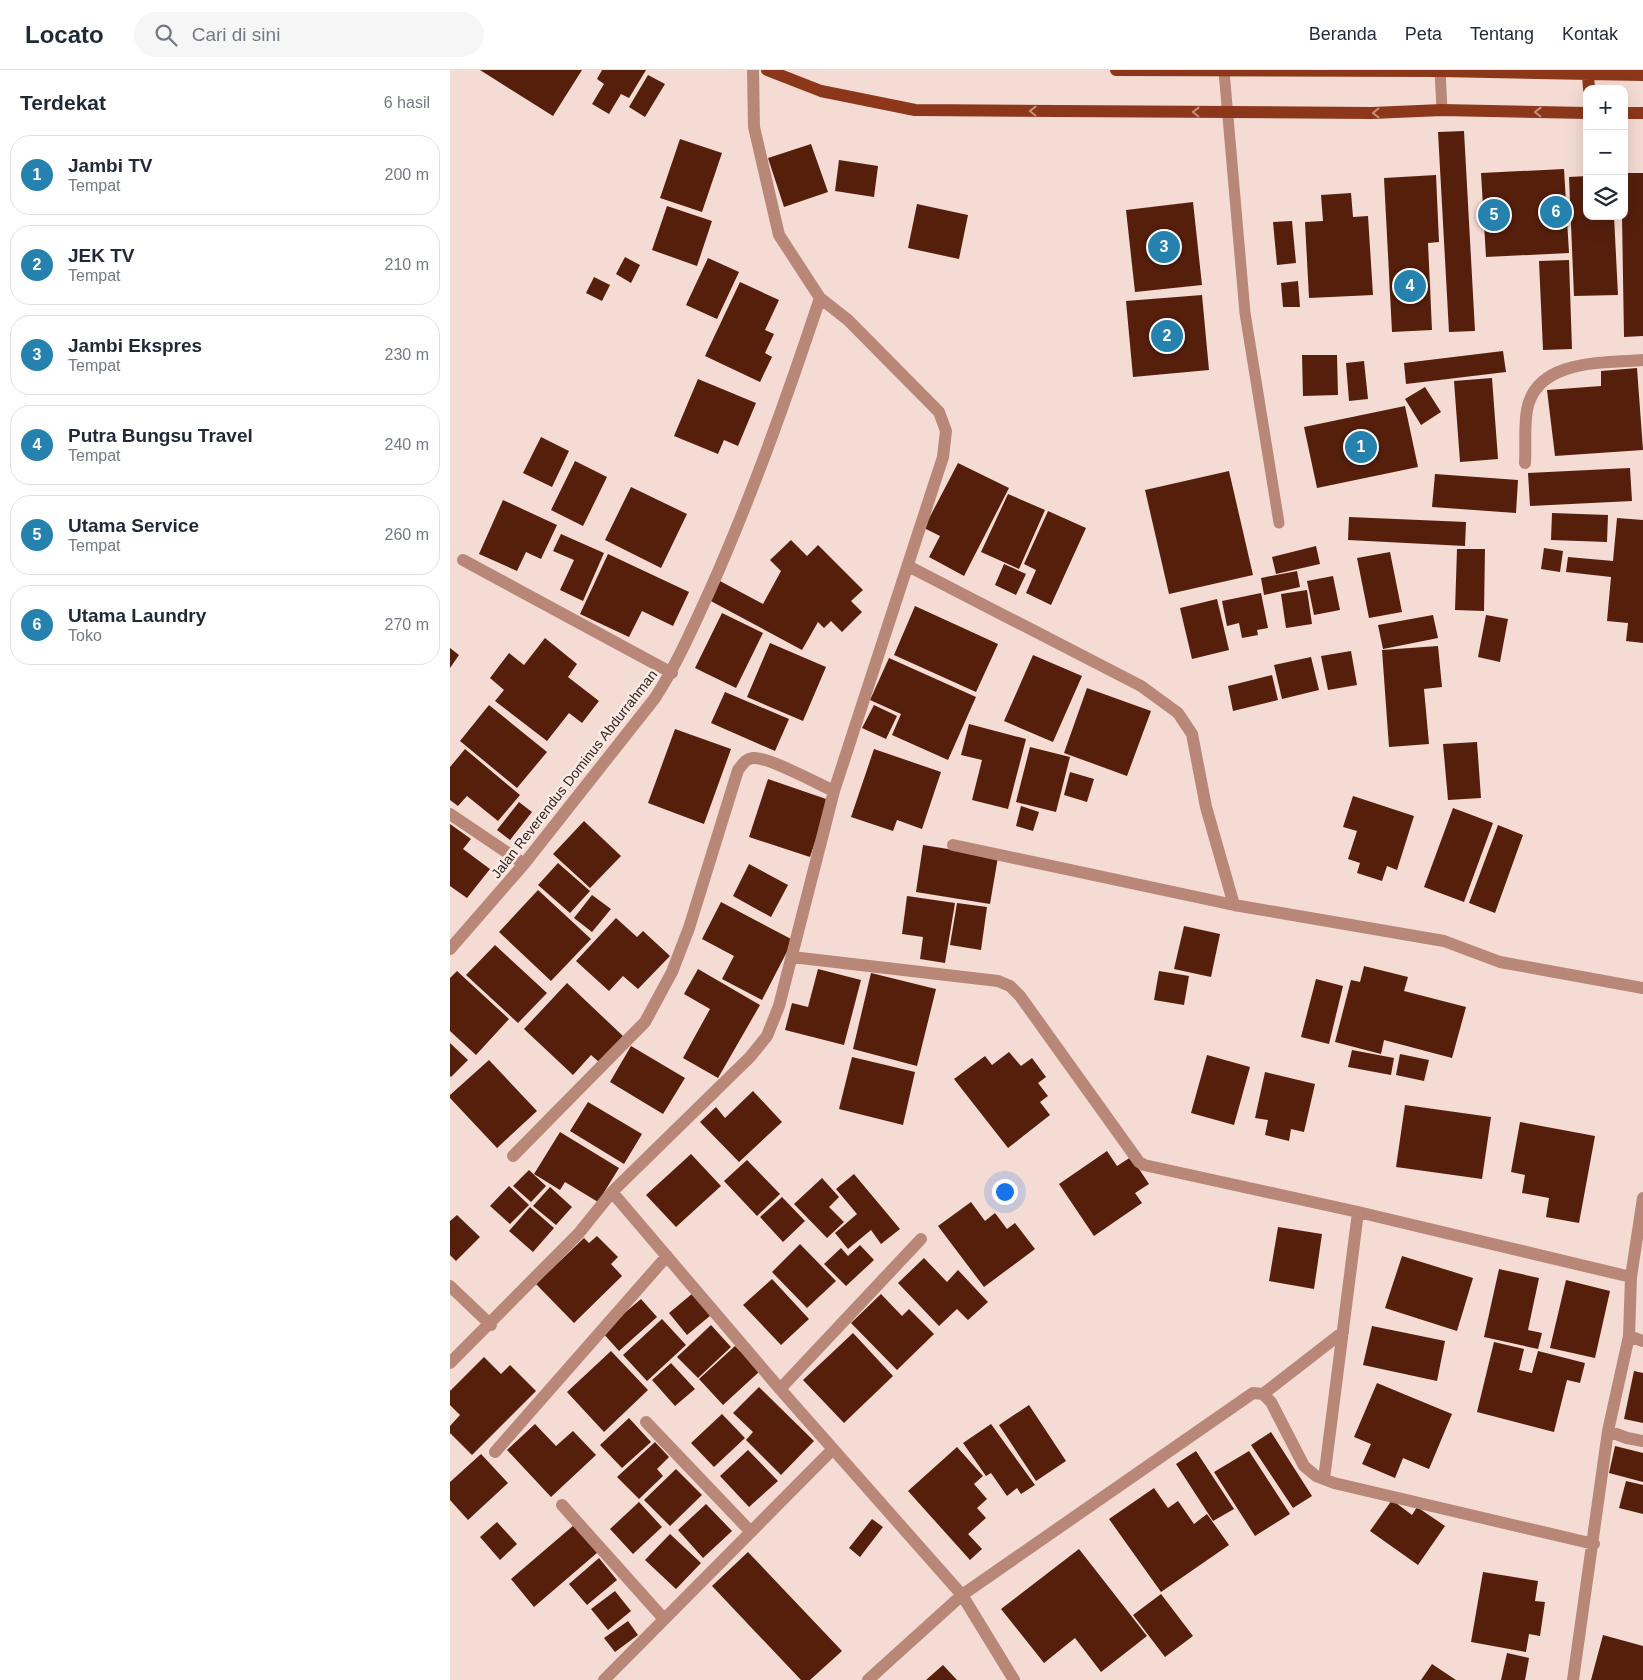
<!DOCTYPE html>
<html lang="id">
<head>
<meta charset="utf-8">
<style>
  body { margin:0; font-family:Helvetica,sans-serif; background:#f6f6f7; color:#1f2937 }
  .controls { position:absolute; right:15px; top:15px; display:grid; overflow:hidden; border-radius:10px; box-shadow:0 5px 20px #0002 }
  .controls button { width:45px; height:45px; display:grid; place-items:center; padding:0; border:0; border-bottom:1px solid #e0e1e3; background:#fff; color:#1f2937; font:25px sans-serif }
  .you { position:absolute; left:554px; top:1121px; width:18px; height:18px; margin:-12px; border:4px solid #fff; border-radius:50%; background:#1a73e8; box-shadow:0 0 0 8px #1a73e833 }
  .badge { display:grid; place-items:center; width:32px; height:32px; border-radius:50%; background:#2582af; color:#fff; font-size:16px; font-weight:700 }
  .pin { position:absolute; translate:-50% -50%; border:2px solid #fff; box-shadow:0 1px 5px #0006 }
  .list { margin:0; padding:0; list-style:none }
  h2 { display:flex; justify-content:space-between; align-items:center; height:65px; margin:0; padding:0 20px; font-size:21px }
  h2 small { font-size:16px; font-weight:400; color:#747a83 }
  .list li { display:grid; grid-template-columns:32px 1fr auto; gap:15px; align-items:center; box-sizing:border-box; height:80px; margin:0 10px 10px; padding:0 10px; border:1px solid #e0e1e3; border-radius:20px }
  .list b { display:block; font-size:19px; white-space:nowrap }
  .list p { margin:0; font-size:16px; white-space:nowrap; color:#747a83 }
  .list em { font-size:16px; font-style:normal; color:#747a83 }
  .icon { flex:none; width:28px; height:28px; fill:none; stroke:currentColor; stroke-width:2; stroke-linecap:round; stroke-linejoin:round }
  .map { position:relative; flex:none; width:1193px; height:1610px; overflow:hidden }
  header { display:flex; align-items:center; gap:30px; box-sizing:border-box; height:70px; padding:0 25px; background:#fff; border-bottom:1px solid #e0e1e3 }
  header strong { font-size:24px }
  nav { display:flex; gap:28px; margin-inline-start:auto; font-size:18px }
  .search { width:350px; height:45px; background:#f6f6f7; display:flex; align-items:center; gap:12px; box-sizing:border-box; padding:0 18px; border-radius:28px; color:#747a83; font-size:19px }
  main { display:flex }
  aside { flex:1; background:#fff }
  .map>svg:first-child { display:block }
  .building { fill:#551f0c }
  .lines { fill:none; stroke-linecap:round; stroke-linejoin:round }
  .lane { stroke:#b98777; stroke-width:11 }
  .street { stroke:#b98777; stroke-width:12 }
  .primary { stroke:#8d371a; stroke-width:12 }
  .oneway { stroke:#c5907e }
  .labels { text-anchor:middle; stroke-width:5; stroke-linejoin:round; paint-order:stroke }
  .street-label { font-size:14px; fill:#2f2623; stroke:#fdeae3 }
</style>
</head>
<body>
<header>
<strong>Locato</strong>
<div class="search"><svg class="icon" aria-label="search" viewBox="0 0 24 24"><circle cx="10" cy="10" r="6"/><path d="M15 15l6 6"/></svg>Cari di sini</div>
<nav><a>Beranda</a><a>Peta</a><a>Tentang</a><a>Kontak</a></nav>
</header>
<main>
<aside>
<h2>Terdekat<small>6 hasil</small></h2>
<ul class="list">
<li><span class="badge">1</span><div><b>Jambi TV</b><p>Tempat</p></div><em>200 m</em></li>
<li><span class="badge">2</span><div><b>JEK TV</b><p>Tempat</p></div><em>210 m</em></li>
<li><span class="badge">3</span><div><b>Jambi Ekspres</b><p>Tempat</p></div><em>230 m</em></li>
<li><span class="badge">4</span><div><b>Putra Bungsu Travel</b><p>Tempat</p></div><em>240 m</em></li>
<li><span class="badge">5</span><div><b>Utama Service</b><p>Tempat</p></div><em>260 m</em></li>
<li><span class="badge">6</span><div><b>Utama Laundry</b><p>Toko</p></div><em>270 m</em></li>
</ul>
</aside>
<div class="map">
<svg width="1193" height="1610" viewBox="0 0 1193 1610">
  <rect width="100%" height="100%" fill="#f4dbd4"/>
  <path class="building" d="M 30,0 L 132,0 L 103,46 Z
    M 152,0 L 196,0 L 179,28 L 171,24 L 159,44 L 142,34 L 154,14 L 147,9 Z
    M 198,5 L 215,14 L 195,47 L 179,37 Z
    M 1014,61 L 1025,261 L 999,262 L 988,62 Z
    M 230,69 L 272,83 L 252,142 L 210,128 Z
    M 361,74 L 378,122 L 334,137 L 318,88 Z
    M 389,90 L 428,96 L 424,127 L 385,121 Z
    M 1114,99 L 1119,183 L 1036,187 L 1031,103 Z
    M 1174,103 L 1193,103 L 1193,266 L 1174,267 L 1172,146 L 1174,146 Z
    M 986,105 L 989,172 L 978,173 L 982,260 L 942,262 L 934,108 Z
    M 1137,106 L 1137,146 L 1164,146 L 1168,225 L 1124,226 L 1119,107 Z
    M 901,123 L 903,147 L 918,146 L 923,225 L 859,228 L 855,152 L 873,151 L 871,125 Z
    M 743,132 L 752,215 L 685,222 L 676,140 Z
    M 467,134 L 518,145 L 509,189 L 458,178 Z
    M 217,136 L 262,151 L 247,196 L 202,180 Z
    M 842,151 L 846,193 L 827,195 L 823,152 Z
    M 175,187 L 190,195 L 181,213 L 166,204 Z
    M 258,188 L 289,202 L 267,249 L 236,235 Z
    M 1119,190 L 1122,279 L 1093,280 L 1089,191 Z
    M 144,207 L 160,215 L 152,231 L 136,223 Z
    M 848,211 L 850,237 L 833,237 L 831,213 Z
    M 290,212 L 329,230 L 315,260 L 324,264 L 315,283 L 322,287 L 310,312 L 255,286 Z
    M 752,225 L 759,300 L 683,307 L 676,231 Z
    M 1053,281 L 1056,302 L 956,314 L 954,293 Z
    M 852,285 L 887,285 L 888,325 L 853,326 Z
    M 914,291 L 918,329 L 899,331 L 896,293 Z
    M 1187,298 L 1193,380 L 1105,386 L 1097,320 L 1151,316 L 1151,301 Z
    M 1042,308 L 1048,389 L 1010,392 L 1004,311 Z
    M 248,309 L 306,333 L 288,376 L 274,370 L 268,384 L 224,366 Z
    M 975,317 L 991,342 L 971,355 L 955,329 Z
    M 955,336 L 968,397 L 867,418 L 854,357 Z
    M 91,367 L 119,381 L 102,417 L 73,403 Z
    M 125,391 L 157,407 L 133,456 L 101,440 Z
    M 508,393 L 559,418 L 514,506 L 479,487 L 490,466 L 474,458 Z
    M 1180,398 L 1182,431 L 1080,436 L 1078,403 Z
    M 779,401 L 803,505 L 719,524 L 695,420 Z
    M 985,404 L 1068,410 L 1066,443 L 982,437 Z
    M 181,417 L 237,444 L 211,498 L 155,470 Z
    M 558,424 L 595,440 L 569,499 L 531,482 Z
    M 53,430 L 107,455 L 91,489 L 76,482 L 67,501 L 29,484 Z
    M 598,441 L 636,458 L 601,535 L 576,523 L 586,500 L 574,494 Z
    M 1102,443 L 1158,445 L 1157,472 L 1101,470 Z
    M 899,447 L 1016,452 L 1015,476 L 898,470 Z
    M 1167,448 L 1193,450 L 1193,573 L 1176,571 L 1178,553 L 1157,551 L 1161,507 L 1116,502 L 1118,487 L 1163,491 Z
    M 111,464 L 154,483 L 133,531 L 110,520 L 124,490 L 103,481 Z
    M 341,470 L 357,486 L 368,475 L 413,520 L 401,531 L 412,542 L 392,562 L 381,551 L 374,558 L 368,552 L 352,580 L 257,529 L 268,510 L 313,534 L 331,501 L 320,490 Z
    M 866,476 L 870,494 L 826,504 L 822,487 Z
    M 1094,478 L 1113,481 L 1110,502 L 1091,499 Z
    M 1007,479 L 1035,479 L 1034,541 L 1005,540 Z
    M 940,482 L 952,542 L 919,548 L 907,488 Z
    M 158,484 L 239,522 L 223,556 L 192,541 L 179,567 L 130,544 Z
    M 554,494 L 576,504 L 566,525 L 545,515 Z
    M 847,501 L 850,517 L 814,525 L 811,508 Z
    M 883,506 L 890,540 L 864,545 L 857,511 Z
    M 857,520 L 862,554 L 836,558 L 831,524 Z
    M 811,523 L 818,558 L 807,560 L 808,565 L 792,568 L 789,553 L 777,556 L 772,531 Z
    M 767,529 L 779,580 L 742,589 L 730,538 Z
    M 465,536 L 548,574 L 526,622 L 444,585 Z
    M 272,543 L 313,563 L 286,618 L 245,598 Z
    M 983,545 L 988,568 L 933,579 L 928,555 Z
    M 1036,545 L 1058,549 L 1050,592 L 1028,587 Z
    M 95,568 L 127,594 L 118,607 L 149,631 L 132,653 L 119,643 L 97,671 L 45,631 L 54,620 L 40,608 L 59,583 L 74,595 Z
    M 320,573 L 376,597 L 353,651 L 297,627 Z
    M 988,576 L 992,617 L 974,619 L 979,674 L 939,677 L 932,580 Z
    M 0,578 L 9,585 L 0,598 Z
    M 901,581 L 907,615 L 878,620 L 871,586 Z
    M 583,585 L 632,606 L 603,672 L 554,651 Z
    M 861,587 L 869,620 L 832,629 L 824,595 Z
    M 439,588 L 526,627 L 498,690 L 442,665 L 451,644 L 420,630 Z
    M 822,605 L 828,630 L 783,641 L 778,616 Z
    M 637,618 L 701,641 L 677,706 L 614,683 Z
    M 275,622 L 339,649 L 325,681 L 261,653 Z
    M 39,635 L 97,682 L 67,718 L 10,671 Z
    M 424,635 L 447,646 L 436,669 L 412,658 Z
    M 519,654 L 576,669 L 558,739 L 522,730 L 532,690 L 511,685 Z
    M 225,659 L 281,679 L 254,754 L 198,733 Z
    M 1027,672 L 1031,728 L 998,730 L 993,674 Z
    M 580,677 L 620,687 L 606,742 L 566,732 Z
    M 15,679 L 70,725 L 48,751 L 17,726 L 8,736 L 0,730 L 0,697 Z
    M 424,679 L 491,702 L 472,759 L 447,750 L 443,761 L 401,747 Z
    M 620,702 L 644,709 L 637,732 L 614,725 Z
    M 318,709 L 379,730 L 360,787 L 299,767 Z
    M 903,726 L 964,746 L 947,800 L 937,796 L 932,811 L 907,803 L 910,793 L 898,789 L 907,761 L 893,757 Z
    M 69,732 L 82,742 L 60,770 L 47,760 Z
    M 571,736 L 589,742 L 583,761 L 566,756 Z
    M 1003,738 L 1043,753 L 1014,832 L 974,817 Z
    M 134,751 L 171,786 L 140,818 L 103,784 Z
    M 0,754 L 21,769 L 13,779 L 40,799 L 17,828 L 0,816 Z
    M 1048,755 L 1073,765 L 1045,843 L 1019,833 Z
    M 473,775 L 548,787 L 540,834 L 466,822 Z
    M 108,793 L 140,821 L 120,843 L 88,815 Z
    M 299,794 L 338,815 L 321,847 L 283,826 Z
    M 88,820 L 141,869 L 101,911 L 49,862 Z
    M 142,825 L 161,839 L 142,862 L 124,848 Z
    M 457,826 L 505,833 L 495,893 L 470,889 L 473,867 L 452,864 Z
    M 271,832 L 343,870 L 312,930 L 272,909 L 284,886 L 252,869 Z
    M 507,833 L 537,837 L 531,880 L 500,875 Z
    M 166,848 L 187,867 L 193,861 L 220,886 L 188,919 L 173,906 L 159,921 L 126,891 Z
    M 734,856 L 770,864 L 761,907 L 724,899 Z
    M 45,875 L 97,923 L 68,953 L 16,905 Z
    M 914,896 L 958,907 L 954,921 L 1016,937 L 1002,988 L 934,970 L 931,984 L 885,972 L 901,910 L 910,912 Z
    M 248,899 L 310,935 L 268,1008 L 233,988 L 260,939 L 234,924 Z
    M 368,899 L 411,910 L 394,975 L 335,960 L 342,933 L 358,937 Z
    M 7,901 L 59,949 L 26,985 L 0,961 L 0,908 Z
    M 709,901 L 739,906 L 734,935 L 704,930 Z
    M 421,903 L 486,919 L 467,996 L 403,979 Z
    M 866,909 L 893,916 L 879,974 L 851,967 Z
    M 117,913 L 173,966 L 149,992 L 141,985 L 123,1005 L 74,959 Z
    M 0,973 L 18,990 L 1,1007 L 0,1006 Z
    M 181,976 L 235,1008 L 213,1044 L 160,1012 Z
    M 902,980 L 944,988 L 941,1005 L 898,997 Z
    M 559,982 L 571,996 L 582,988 L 596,1007 L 588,1013 L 598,1026 L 590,1032 L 600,1045 L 558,1078 L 504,1009 L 535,986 L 542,995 Z
    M 950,984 L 979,990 L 974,1011 L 946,1005 Z
    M 757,985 L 800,997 L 784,1055 L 741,1043 Z
    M 402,987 L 465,1002 L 453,1055 L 389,1039 Z
    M 39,990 L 87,1041 L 47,1078 L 0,1028 L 0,1025 Z
    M 815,1002 L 865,1014 L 854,1062 L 841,1059 L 839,1071 L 815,1065 L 818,1050 L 805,1048 Z
    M 303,1021 L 332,1052 L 289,1092 L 250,1052 L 266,1037 L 275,1048 Z
    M 138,1032 L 192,1064 L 174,1094 L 120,1061 Z
    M 955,1035 L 1041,1047 L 1032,1109 L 946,1097 Z
    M 1070,1052 L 1145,1066 L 1129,1153 L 1096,1147 L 1099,1128 L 1072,1123 L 1075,1105 L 1061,1102 Z
    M 110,1062 L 169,1098 L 148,1132 L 115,1112 L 110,1120 L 84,1104 Z
    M 657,1081 L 667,1096 L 681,1087 L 699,1114 L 685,1123 L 692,1133 L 644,1166 L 609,1114 Z
    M 241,1084 L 271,1116 L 226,1157 L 196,1125 Z
    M 297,1090 L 330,1124 L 307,1146 L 274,1111 Z
    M 79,1100 L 96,1116 L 81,1132 L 63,1116 Z
    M 404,1104 L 450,1159 L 431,1174 L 421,1160 L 398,1179 L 385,1163 L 407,1144 L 386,1119 Z
    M 372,1108 L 389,1127 L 379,1137 L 394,1152 L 377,1168 L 344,1134 Z
    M 59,1116 L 79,1135 L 60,1154 L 40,1136 Z
    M 100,1117 L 122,1137 L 106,1155 L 83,1136 Z
    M 332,1127 L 355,1151 L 333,1172 L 310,1147 Z
    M 521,1132 L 535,1151 L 545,1143 L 557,1159 L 565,1153 L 585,1179 L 534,1217 L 488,1156 Z
    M 80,1137 L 104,1158 L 83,1182 L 59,1161 Z
    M 7,1145 L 30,1167 L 6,1191 L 0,1185 L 0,1151 Z
    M 828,1157 L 872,1164 L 864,1219 L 819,1211 Z
    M 147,1166 L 168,1187 L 161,1194 L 172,1206 L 124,1253 L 86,1214 L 134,1168 L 139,1173 Z
    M 350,1174 L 386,1211 L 357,1238 L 322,1202 Z
    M 410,1175 L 424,1190 L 396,1216 L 374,1194 L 391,1178 L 398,1186 Z
    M 952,1186 L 1023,1208 L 1007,1261 L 935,1238 Z
    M 474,1188 L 497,1212 L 508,1200 L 538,1232 L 518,1250 L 507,1239 L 489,1256 L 448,1213 Z
    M 1049,1199 L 1089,1208 L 1078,1260 L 1092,1263 L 1088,1279 L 1034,1267 Z
    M 322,1209 L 359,1249 L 331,1275 L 293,1235 Z
    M 1116,1210 L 1160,1221 L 1145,1288 L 1100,1278 Z
    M 243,1223 L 261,1245 L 237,1265 L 219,1243 Z
    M 431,1224 L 452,1246 L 459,1239 L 484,1264 L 447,1300 L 401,1253 Z
    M 191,1229 L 207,1247 L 169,1281 L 152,1262 Z
    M 212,1249 L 236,1275 L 197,1311 L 173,1285 Z
    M 261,1255 L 281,1277 L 248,1308 L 227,1287 Z
    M 922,1256 L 995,1271 L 987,1311 L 913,1295 Z
    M 403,1263 L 443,1306 L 394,1353 L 353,1310 Z
    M 1044,1272 L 1074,1279 L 1069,1300 L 1082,1303 L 1088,1281 L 1135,1293 L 1130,1313 L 1117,1310 L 1104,1362 L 1027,1342 Z
    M 285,1276 L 310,1301 L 273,1335 L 249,1309 Z
    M 161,1281 L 198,1320 L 154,1362 L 117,1322 Z
    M 34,1287 L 51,1304 L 60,1295 L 86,1321 L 22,1385 L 0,1363 L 0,1356 L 10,1345 L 0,1335 L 0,1321 Z
    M 221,1293 L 245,1319 L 225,1336 L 202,1310 Z
    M 1184,1301 L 1193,1303 L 1193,1353 L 1174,1349 Z
    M 927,1313 L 1002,1344 L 979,1399 L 953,1388 L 945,1408 L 912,1394 L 921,1374 L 904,1367 Z
    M 309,1317 L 364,1371 L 331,1405 L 296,1370 L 303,1362 L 283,1343 Z
    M 579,1335 L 616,1391 L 586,1411 L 549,1355 Z
    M 272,1344 L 295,1368 L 264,1397 L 241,1373 Z
    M 179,1348 L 201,1372 L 172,1398 L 150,1375 Z
    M 85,1354 L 106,1376 L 123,1361 L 146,1385 L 101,1427 L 57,1380 Z
    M 541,1354 L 585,1415 L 571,1424 L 567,1418 L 557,1426 L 541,1403 L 536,1406 L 513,1373 Z
    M 821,1362 L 862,1426 L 843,1438 L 801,1375 Z
    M 205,1372 L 219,1387 L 207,1399 L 213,1406 L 189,1429 L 167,1407 Z
    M 1165,1376 L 1193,1383 L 1193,1412 L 1159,1403 Z
    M 507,1377 L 533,1406 L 524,1414 L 537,1429 L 527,1438 L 536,1448 L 518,1464 L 532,1479 L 520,1490 L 458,1421 Z
    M 298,1380 L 328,1411 L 299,1437 L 270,1406 Z
    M 746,1381 L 784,1439 L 763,1451 L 726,1394 Z
    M 799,1381 L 840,1444 L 805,1466 L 764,1402 Z
    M 31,1384 L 58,1413 L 18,1450 L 0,1430 L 0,1412 Z
    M 226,1399 L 252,1425 L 220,1456 L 194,1430 Z
    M 1176,1411 L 1193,1415 L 1193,1444 L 1169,1438 Z
    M 704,1418 L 718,1438 L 728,1431 L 744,1454 L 757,1444 L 779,1475 L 711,1522 L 659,1449 Z
    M 942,1430 L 962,1445 L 967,1437 L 995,1456 L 968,1495 L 920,1461 Z
    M 189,1432 L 212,1457 L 183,1484 L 160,1459 Z
    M 256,1434 L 282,1461 L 253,1488 L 228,1460 Z
    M 422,1449 L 433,1457 L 410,1487 L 399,1478 Z
    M 47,1452 L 67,1474 L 50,1490 L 30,1467 Z
    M 124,1455 L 148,1482 L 84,1537 L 61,1509 Z
    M 220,1464 L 251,1493 L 226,1519 L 195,1490 Z
    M 629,1479 L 697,1566 L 651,1602 L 625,1568 L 594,1593 L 551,1539 Z
    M 298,1482 L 392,1581 L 360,1610 L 351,1610 L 262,1516 Z
    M 149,1488 L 167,1510 L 137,1535 L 119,1514 Z
    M 1033,1502 L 1088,1511 L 1085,1531 L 1095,1532 L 1090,1566 L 1079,1564 L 1076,1582 L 1021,1572 Z
    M 165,1521 L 181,1541 L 158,1560 L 141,1539 Z
    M 711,1524 L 743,1566 L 715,1587 L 683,1545 Z
    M 178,1551 L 188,1565 L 165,1582 L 154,1568 Z
    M 1153,1565 L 1193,1576 L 1193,1610 L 1141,1610 Z
    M 1057,1583 L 1079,1588 L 1075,1610 L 1051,1610 Z
    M 982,1594 L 1006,1610 L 971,1610 Z
    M 493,1595 L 507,1610 L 476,1610 Z"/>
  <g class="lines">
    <path class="lane" d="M 990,0 L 992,40
      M 774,1 L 795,243 L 829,453"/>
    <path class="street" d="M 1075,393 C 1076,376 1074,357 1077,340 C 1086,289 1153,293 1193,290
      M 13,490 L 222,603
      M 458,496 L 691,616 L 728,643 L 742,664 L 756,737 L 784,835
      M 0,744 L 74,794
      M 503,775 L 784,835 L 994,871 L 1050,892 L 1193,918
      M 0,879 L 74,794 L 205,628 C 227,594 243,557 260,520 C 303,424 337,328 370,228
      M 342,887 L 548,911 L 560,916 L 570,926 L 689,1092 L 694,1095 L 908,1142 L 1181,1207
      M 63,1086 L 195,952 L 222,902 L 239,858 L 288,700 C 293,694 295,689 303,688 C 317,686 368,714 384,721
      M 162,1122 L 330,1319 L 512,1525 L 564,1610
      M 0,1216 L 41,1255
      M 1179,1266 L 1193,1271
      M 0,1293 L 129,1163 L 162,1122 L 300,987 L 317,966 L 329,936 L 384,721 L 493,387 L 496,361 L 489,342 L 398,250 L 370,228 L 329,165 L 304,57 L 303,0
      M 330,1319 L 471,1169
      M 813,1324 L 893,1262
      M 196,1352 L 301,1462
      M 1158,1361 L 1177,1368 L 1193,1371
      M 45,1382 L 217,1186
      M 874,1409 L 908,1142
      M 112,1435 L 214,1549
      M 154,1610 L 383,1379
      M 418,1610 L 512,1525 L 803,1323 L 813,1324 L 821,1332 L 854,1396 L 866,1406 L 884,1413 L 1144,1474
      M 1123,1610 L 1158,1361 L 1179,1266 L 1181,1207 L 1193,1128"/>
    <path class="primary" d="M 317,0 L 371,21 L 465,40 L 922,43 L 992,40 L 1137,43
      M 666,0 L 990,1 L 1193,5
      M 1138,5 L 1139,19
      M 1174,43 L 1193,43"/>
  </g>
  <defs><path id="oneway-chevron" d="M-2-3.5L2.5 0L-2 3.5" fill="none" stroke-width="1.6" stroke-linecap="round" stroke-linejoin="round" transform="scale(1.25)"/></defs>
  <g class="oneway">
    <use href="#oneway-chevron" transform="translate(583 41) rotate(-179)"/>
    <use href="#oneway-chevron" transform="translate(746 42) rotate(-179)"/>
    <use href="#oneway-chevron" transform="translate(1088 42) rotate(-179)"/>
    <use href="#oneway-chevron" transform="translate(926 43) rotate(178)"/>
  </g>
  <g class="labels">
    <g class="street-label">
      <text transform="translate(124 704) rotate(-52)" y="5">Jalan Reverendus Dominus Abdurrahman</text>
    </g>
  </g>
</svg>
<div class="controls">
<button>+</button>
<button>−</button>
<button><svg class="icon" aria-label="layers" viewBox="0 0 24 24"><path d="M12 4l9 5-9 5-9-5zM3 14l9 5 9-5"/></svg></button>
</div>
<div class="you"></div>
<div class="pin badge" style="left:911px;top:377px">1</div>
<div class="pin badge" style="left:717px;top:266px">2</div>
<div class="pin badge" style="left:714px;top:177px">3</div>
<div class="pin badge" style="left:960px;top:216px">4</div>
<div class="pin badge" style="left:1044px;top:145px">5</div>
<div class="pin badge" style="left:1106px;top:142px">6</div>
</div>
</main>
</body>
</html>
